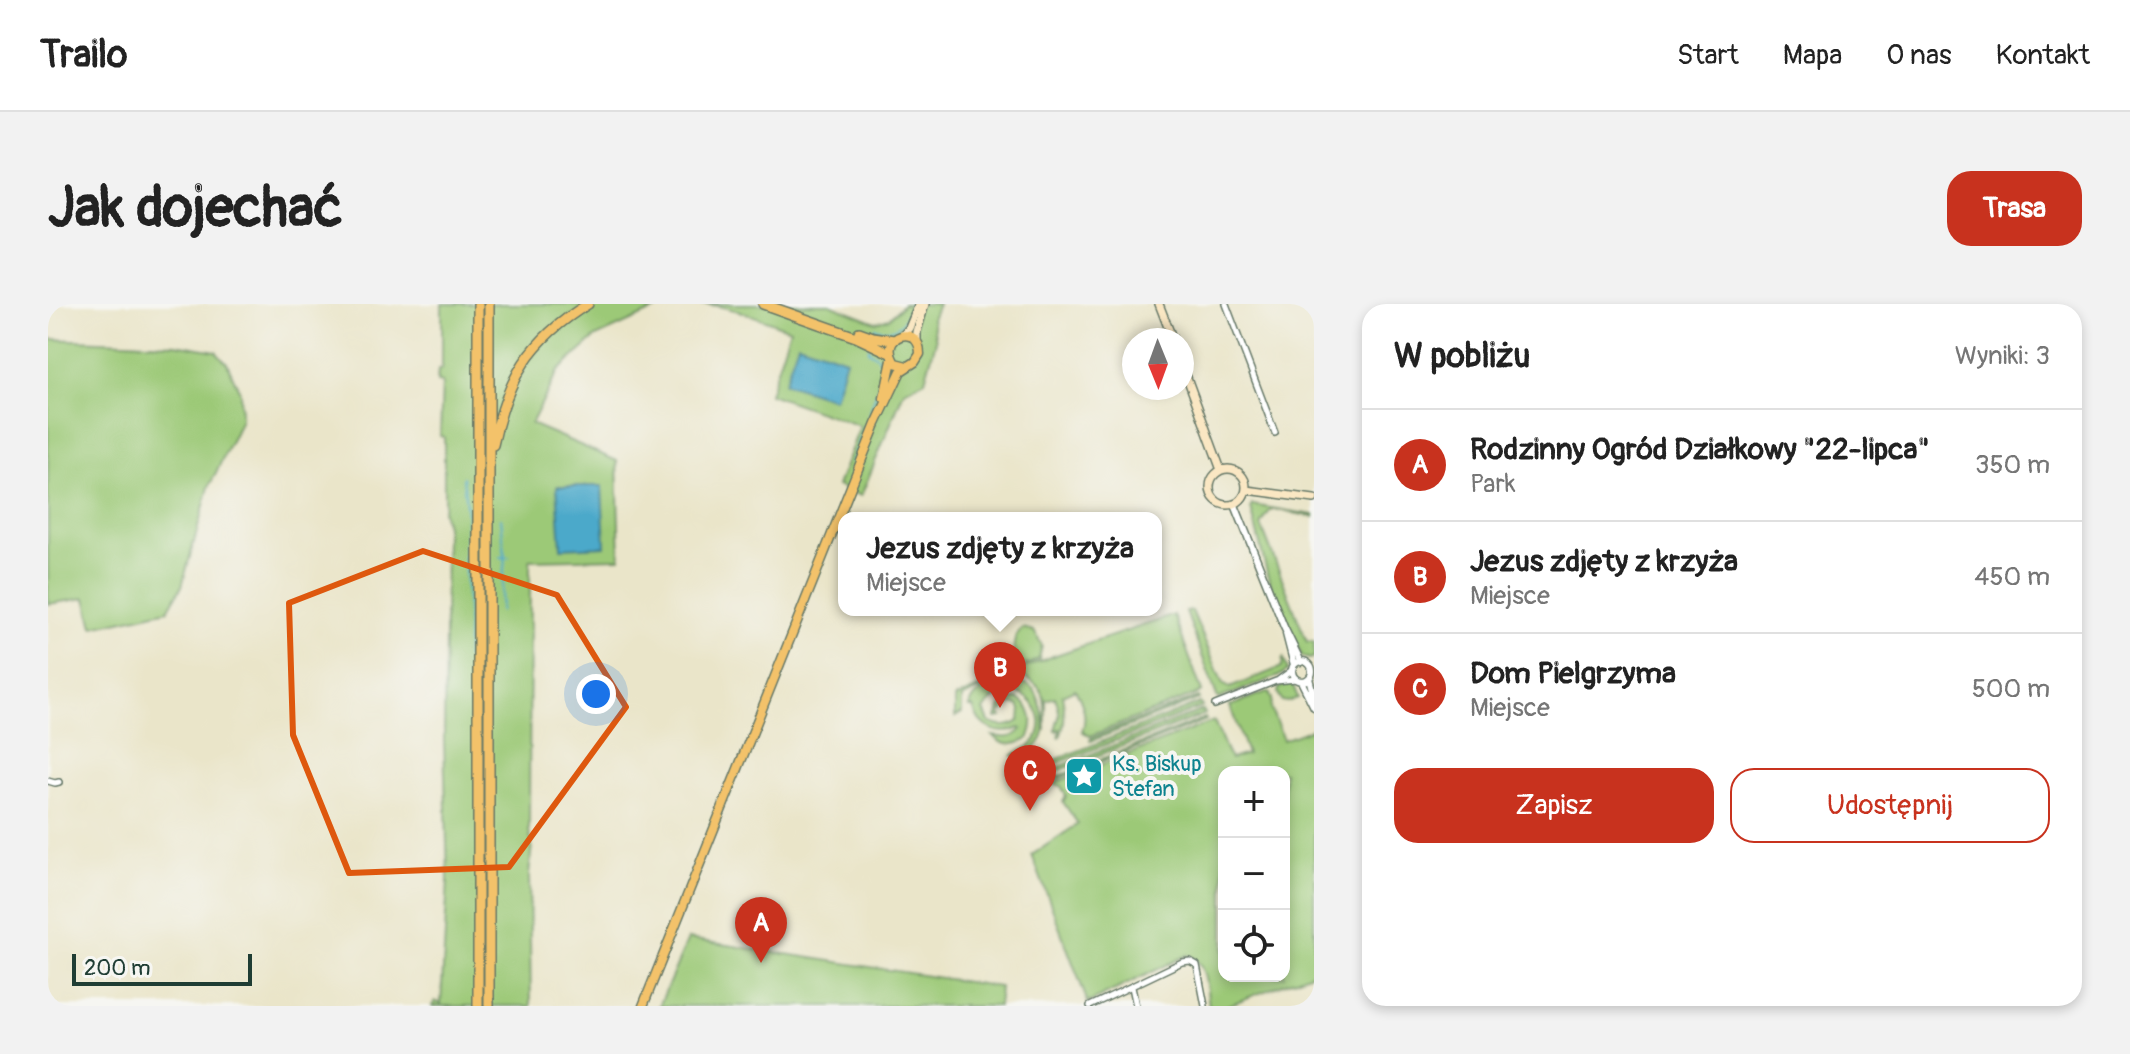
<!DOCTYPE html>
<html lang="pl">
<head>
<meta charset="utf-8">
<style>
  body { margin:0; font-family:Pangolin,sans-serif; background:#f2f2f2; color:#222 }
  .controls { position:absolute; right:24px; bottom:24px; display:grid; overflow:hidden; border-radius:16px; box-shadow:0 4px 12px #0003 }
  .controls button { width:72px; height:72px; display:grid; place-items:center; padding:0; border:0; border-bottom:2px solid #e0e0e0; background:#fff; color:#222; font:40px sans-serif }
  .compass { position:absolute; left:1074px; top:24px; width:72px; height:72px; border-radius:50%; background:#fff; box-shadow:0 4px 12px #0003; rotate:179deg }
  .scale { position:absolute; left:24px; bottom:20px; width:180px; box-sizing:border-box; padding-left:8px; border:4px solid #1f3d34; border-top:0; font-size:22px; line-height:28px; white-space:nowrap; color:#1f3d34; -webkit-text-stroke:6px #f6f6f2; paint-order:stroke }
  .you { position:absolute; left:548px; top:390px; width:28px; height:28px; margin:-20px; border:6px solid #fff; border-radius:50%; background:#1a73e8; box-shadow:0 0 0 12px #1a73e833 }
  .badge { display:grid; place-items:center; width:52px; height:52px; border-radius:50%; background:#c8321e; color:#fff; font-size:26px; font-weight:700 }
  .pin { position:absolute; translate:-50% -66px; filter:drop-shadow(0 2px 4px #0008) }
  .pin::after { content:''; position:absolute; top:42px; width:28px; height:24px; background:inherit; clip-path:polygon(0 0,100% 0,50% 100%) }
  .popup { position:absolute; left:790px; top:208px; width:324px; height:104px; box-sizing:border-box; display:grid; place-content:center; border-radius:16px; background:#fff; filter:drop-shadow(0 2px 6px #0005); font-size:26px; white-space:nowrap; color:#767676 }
  .popup b { font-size:30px; color:#222 }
  .popup::after { content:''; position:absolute; left:50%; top:100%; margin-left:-16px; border:16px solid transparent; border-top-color:#fff }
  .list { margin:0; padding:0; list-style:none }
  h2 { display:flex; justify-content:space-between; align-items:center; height:104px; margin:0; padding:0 32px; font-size:34px }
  h2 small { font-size:26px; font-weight:400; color:#767676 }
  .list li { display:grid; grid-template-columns:52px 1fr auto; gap:24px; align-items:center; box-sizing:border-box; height:112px; padding:0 32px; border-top:2px solid #e0e0e0 }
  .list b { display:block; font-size:30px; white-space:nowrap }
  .list p { margin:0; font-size:26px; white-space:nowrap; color:#767676 }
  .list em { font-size:26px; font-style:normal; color:#767676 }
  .actions { display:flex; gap:16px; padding:24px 32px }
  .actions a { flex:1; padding:18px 0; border:2px solid #c8321e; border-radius:24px; text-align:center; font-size:28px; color:#c8321e }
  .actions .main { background:#c8321e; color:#fff }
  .icon { flex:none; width:44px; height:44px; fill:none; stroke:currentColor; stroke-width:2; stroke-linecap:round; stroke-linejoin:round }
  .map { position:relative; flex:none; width:1266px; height:702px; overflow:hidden; border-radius:24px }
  header { display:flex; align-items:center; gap:48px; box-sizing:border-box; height:112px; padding:0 40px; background:#fff; border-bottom:2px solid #e0e0e0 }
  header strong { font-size:38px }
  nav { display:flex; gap:44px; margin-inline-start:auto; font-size:28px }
  .intro { display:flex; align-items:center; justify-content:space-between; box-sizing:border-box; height:192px; padding:0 48px }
  h1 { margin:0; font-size:56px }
  .button { padding:20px 36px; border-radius:24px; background:#c8321e; color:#fff; font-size:28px; font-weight:700 }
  main { display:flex; gap:48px; padding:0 48px }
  aside { flex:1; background:#fff; border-radius:24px; box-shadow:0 4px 12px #0003 }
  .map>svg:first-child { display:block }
  .green { fill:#9cc977; stroke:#5e8356; stroke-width:2; fill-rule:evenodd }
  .water { fill:#4ca9ca; stroke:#36737f; stroke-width:2 }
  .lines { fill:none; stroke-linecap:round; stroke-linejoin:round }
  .stream { stroke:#4ca9ca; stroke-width:2 }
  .minor-casing { stroke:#667868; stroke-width:8 }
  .tertiary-casing { stroke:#667868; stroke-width:9 }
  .secondary-casing { stroke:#667868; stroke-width:10 }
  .primary-casing { stroke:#667868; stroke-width:11 }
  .motorway-casing { stroke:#667868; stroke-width:12 }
  .minor { stroke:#fff; stroke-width:5 }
  .tertiary { stroke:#fff; stroke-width:6 }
  .secondary { stroke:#fae7c3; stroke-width:7 }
  .primary { stroke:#f3c26a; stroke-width:8 }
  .motorway { stroke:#f3c26a; stroke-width:9 }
  .marked { fill:none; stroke:#de580e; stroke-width:6; stroke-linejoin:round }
  .labels { text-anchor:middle; stroke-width:8; stroke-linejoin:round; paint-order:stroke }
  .culture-label { font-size:22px; fill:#0d838f; stroke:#f6f6f2; text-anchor:start }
</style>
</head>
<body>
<header>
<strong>Trailo</strong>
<nav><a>Start</a><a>Mapa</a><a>O nas</a><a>Kontakt</a></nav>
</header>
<div class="intro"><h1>Jak dojechać</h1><a class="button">Trasa</a></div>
<main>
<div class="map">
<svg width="1266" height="702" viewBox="0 0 1266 702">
  <rect width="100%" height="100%" fill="#f6f6f2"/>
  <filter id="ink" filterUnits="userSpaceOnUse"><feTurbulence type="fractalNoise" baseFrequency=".0125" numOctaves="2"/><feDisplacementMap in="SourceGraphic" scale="16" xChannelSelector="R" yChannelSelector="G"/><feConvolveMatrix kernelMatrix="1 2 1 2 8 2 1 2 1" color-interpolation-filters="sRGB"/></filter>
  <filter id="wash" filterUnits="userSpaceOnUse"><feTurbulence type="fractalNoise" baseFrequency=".006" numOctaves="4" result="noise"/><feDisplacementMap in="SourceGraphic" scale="32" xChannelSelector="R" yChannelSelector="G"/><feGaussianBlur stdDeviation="1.8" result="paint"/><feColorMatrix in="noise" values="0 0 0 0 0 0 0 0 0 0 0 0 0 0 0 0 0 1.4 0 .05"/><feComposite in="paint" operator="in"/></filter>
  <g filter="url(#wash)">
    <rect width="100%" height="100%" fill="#eae5c9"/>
    <path class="green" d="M 394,0 L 620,0 L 548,33 L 510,67 L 483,120 L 569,157 L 572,254 L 482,256 L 481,527 L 484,540 L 481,571 L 483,702 L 384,702 L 387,697 L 393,700 L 400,575 L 396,437 L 398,222 L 394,207 L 396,201 L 396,133 L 392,132 L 394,79 L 389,78 L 390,66 L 394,65 Z
      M 650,0 L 782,0 L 828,18 L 841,14 L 855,0 L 890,0 L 884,15 L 888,37 L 877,76 L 856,87 L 813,192 L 789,182 L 812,122 L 721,90 L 742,25 C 713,15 682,1 650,0 Z
      M 0,35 L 128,40 L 168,47 L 179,59 L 192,88 L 193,116 L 161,183 L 134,282 L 120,306 L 45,323 L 38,294 L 0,300 Z
      M 1204,201 L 1266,211 L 1266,213 L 1225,205 L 1221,208 L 1213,221 L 1259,338 L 1264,337 L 1266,339 L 1266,353 L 1262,355 L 1254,353 L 1220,273 L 1203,204 Z
      M 1144,307 L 1175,380 L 1182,384 L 1234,363 L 1235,353 L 1240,366 L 1231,372 L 1170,395 L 1138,308 Z
      M 1126,311 L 1154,388 L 1042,432 L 1034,427 C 1040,412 1034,398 1027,385 L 1014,391 C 1017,405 1018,422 1011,434 L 1012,425 L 1008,427 C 1007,421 1010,418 1011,413 C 1012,406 1009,399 1007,393 L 998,396 L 998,427 C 998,416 998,404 996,394 C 993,382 980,372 967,371 C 957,371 925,389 914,394 L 914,409 L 907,413 L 907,394 L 1002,353 Z
      M 975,324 L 986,327 L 994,342 L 991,355 L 978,361 L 968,360 C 965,347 963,333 975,324 Z
      M 964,377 C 970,378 977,378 982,382 C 992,389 998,417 996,429 C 994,438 984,449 975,451 C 972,452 968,451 964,452 C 970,447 980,445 985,439 C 1010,411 965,361 936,406 L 941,418 C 950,423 964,424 972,416 L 973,405 L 970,401 L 963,400 L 952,409 L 954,413 L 948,414 C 951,402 957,395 970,395 C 986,403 987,420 980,435 C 966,442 955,443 945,432 C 956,434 967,435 974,425 L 972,424 C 951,433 931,425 925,403 L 921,403 C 927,386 947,379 964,377 Z
      M 1244,379 L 1250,394 L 1239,398 L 1234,397 L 1230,389 L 1231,384 Z
      M 1218,388 L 1221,388 L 1224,395 L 1223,405 L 1235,436 L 1264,425 L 1266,431 L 1266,668 L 1178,702 L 1161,702 C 1158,684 1159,656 1139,651 L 1040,699 L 984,551 L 1030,520 L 1015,498 L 1018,492 L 1013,482 L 1004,480 L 1166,417 L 1182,455 L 1199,450 L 1182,402 ZM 1176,468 L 1236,468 L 1236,672 L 1176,672 Z
      M 1150,393 L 1151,395 L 1043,437 L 1042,436 L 1043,434 Z
      M 1152,399 L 1154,403 L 997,464 L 996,462 L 1007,456 Z
      M 1155,406 L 1157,410 L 997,472 L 998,468 Z
      M 1157,414 L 1158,416 L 1002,478 L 1001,476 Z
      M 640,635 L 952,683 L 950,702 L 611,702 Z"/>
    <path class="water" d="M 750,39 L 798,55 L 786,95 L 736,79 Z
      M 509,182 L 554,182 L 557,242 L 513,244 Z"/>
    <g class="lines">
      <path class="stream" d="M 827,26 L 827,24 C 851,30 856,20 863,0
        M 821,44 L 820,46 L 830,53 L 835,68 L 821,112
        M 804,158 L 817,122
        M 415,173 L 419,210 L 416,253 L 420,253
        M 416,253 L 420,311 L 419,354
        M 453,253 L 461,253
        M 452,308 L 457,253 L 453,214"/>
    </g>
  </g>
  <g filter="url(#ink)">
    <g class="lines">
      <g class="minor-casing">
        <path id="minor" d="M 1178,0 L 1227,129
          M 1229,377 L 1244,366
          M 1167,401 L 1228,377 L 1248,375
          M 0,477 L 7,479 L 11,478
          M 1084,683 L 1088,702
          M 1042,702 L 1134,658 L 1142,657 L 1149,661 L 1157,702"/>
      </g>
      <g class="tertiary-casing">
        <path id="tertiary" d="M 1187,201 L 1236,323 L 1253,358
          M 1238,330 L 1246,361
          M1244 367a10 10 0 1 1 20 0a10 10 0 1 1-20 0Z
          M 1261,374 L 1266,393
          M 1253,377 L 1266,403"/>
      </g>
      <g class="secondary-casing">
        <path id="secondary" d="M 1111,0 L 1125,36
          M 855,31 L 861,24 L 871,0
          M 869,37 L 869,28 L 877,0
          M 1134,60 L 1173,166
          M1162 183a18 18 0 1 1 36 0a18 18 0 1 1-36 0Z
          M 1199,186 L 1266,195"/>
      </g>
      <g class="primary-casing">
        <path id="primary" d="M 836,94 L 844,56
          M 595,702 L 828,120 L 853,67 L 867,58 L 872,50 C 872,18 829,31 847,59 L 859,62"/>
      </g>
      <g class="motorway-casing">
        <path id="motorway" d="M 430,0 L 430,702
          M 441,0 L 441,702
          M 715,0 L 808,33 L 842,49
          M 811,28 L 825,33 L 846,36
          M 445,141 C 459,75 481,36 540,0"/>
      </g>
      <use href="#minor" class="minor"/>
      <use href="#tertiary" class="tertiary"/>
      <use href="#secondary" class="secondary"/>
      <use href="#primary" class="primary"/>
      <use href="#motorway" class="motorway"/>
    </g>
  </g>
  <path class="marked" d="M 375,247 L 509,291 L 578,403 L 461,563 L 301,569 L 245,431 L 241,299 Z"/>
  <defs>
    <g id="sight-square" transform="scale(2)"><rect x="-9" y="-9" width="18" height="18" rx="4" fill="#0f9aa8" stroke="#f6f6f2"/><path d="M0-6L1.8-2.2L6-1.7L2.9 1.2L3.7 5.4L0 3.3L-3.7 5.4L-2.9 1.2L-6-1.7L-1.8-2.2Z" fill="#fff"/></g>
  </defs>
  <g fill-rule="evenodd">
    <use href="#sight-square" x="1036" y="472"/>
  </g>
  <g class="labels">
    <g class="culture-label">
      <text x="1064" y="467">Ks. Biskup<tspan x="1064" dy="25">Stefan</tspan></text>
    </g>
  </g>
</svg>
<div class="controls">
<button>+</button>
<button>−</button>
<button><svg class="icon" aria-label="locate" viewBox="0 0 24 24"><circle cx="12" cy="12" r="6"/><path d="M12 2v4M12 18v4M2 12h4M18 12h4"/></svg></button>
</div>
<svg class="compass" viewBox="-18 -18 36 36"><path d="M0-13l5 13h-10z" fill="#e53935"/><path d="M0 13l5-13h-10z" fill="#767676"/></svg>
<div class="scale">200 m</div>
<div class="you"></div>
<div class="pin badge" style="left:713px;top:659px">A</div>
<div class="pin badge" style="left:952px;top:404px">B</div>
<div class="popup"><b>Jezus zdjęty z krzyża</b>Miejsce</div>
<div class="pin badge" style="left:982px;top:507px">C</div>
</div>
<aside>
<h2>W pobliżu<small>Wyniki: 3</small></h2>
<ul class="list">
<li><span class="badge">A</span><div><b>Rodzinny Ogród Działkowy &quot;22-lipca&quot;</b><p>Park</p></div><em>350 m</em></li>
<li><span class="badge">B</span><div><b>Jezus zdjęty z krzyża</b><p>Miejsce</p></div><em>450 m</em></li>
<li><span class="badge">C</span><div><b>Dom Pielgrzyma</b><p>Miejsce</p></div><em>500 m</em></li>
</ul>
<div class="actions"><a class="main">Zapisz</a><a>Udostępnij</a></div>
</aside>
</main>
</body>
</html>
